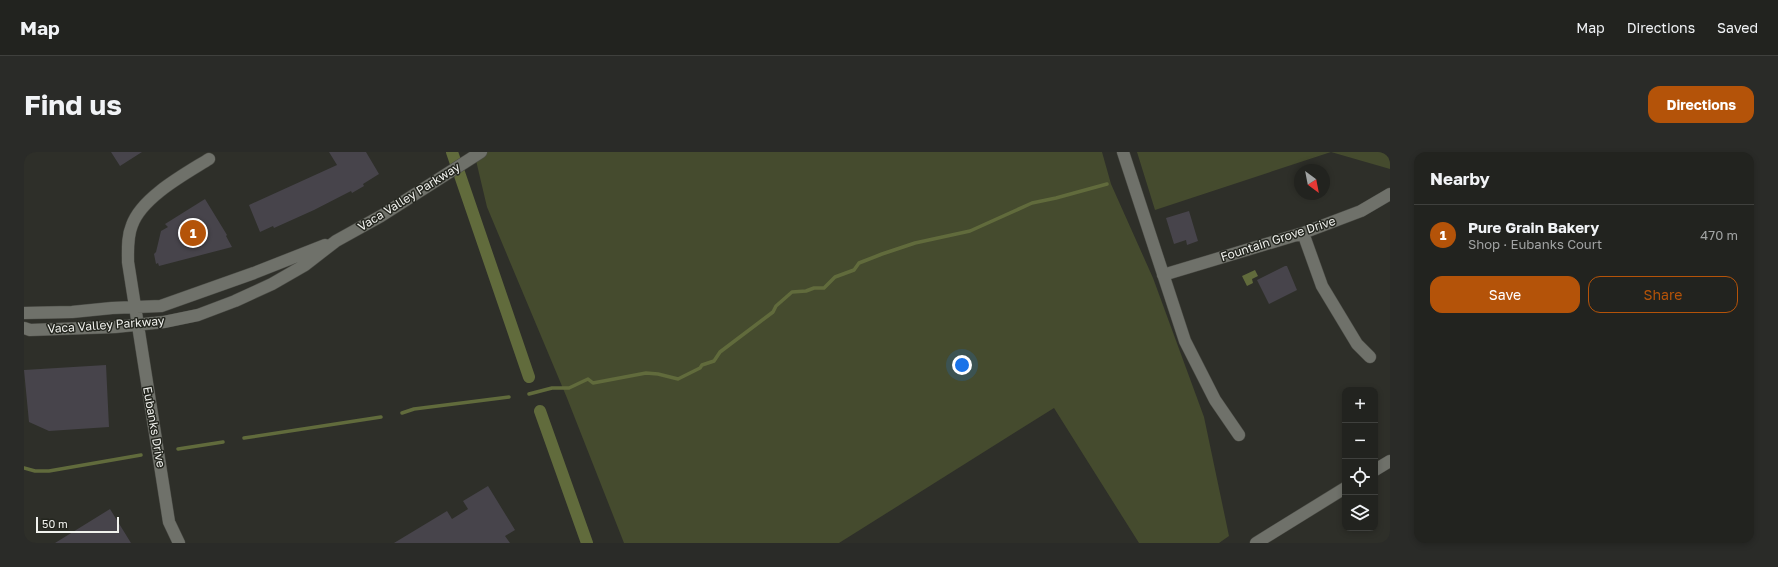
<!DOCTYPE html>
<html lang="en">
<head>
<meta charset="utf-8">
<style>
  body { margin:0; font-family:"Golos Text",sans-serif; background:#2a2b28; color:#f1f3f6 }
  .controls { position:absolute; right:12px; bottom:12px; display:grid; overflow:hidden; border-radius:8px; box-shadow:0 2px 6px #0003 }
  .controls button { width:36px; height:36px; display:grid; place-items:center; padding:0; border:0; border-bottom:1px solid #3f403d; background:#22231f; color:#f1f3f6; font:20px sans-serif }
  .compass { position:absolute; left:1270px; top:12px; width:36px; height:36px; border-radius:50%; background:#22231f; box-shadow:0 2px 6px #0003; rotate:148deg }
  .scale { position:absolute; left:12px; bottom:10px; width:83px; box-sizing:border-box; padding-left:4px; border:2px solid #f1f2ee; border-top:0; font-size:11px; line-height:14px; white-space:nowrap; color:#f1f2ee; -webkit-text-stroke:3px #24261f; paint-order:stroke }
  .you { position:absolute; left:938px; top:213px; width:14px; height:14px; margin:-10px; border:3px solid #fff; border-radius:50%; background:#1a73e8; box-shadow:0 0 0 6px #1a73e833 }
  .badge { display:grid; place-items:center; width:26px; height:26px; border-radius:50%; background:#b45309; color:#fff; font-size:13px; font-weight:700 }
  .pin { position:absolute; translate:-50% -50%; border:2px solid #fff; box-shadow:0 1px 4px #0006 }
  .list { margin:0; padding:0; list-style:none }
  h2 { display:flex; justify-content:space-between; align-items:center; height:52px; margin:0; padding:0 16px; font-size:17px }
  h2 small { font-size:13px; font-weight:400; color:#a2a4a4 }
  .list li { display:grid; grid-template-columns:26px 1fr auto; gap:12px; align-items:center; box-sizing:border-box; height:60px; padding:0 16px; border-top:1px solid #3f403d }
  .list b { display:block; font-size:15px; white-space:nowrap }
  .list p { margin:0; font-size:13px; white-space:nowrap; color:#a2a4a4 }
  .list em { font-size:13px; font-style:normal; color:#a2a4a4 }
  .actions { display:flex; gap:8px; padding:12px 16px }
  .actions a { flex:1; padding:9px 0; border:1px solid #b45309; border-radius:12px; text-align:center; font-size:14px; color:#b45309 }
  .actions .main { background:#b45309; color:#fff }
  .icon { flex:none; width:22px; height:22px; fill:none; stroke:currentColor; stroke-width:2; stroke-linecap:round; stroke-linejoin:round }
  .map { position:relative; flex:none; width:1366px; height:391px; overflow:hidden; border-radius:12px }
  header { display:flex; align-items:center; gap:24px; box-sizing:border-box; height:56px; padding:0 20px; background:#22231f; border-bottom:1px solid #3f403d }
  header strong { font-size:19px }
  nav { display:flex; gap:22px; margin-inline-start:auto; font-size:14px }
  .intro { display:flex; align-items:center; justify-content:space-between; box-sizing:border-box; height:96px; padding:0 24px }
  h1 { margin:0; font-size:28px }
  .button { padding:10px 18px; border-radius:12px; background:#b45309; color:#fff; font-size:14px; font-weight:700 }
  main { display:flex; gap:24px; padding:0 24px }
  aside { flex:1; background:#22231f; border-radius:12px; box-shadow:0 2px 6px #0003 }
  .map>svg:first-child { display:block }
  .green { fill:#454b2e }
  .water { fill:#616b3c }
  .lines { fill:none; stroke-linecap:round; stroke-linejoin:round }
  .stream { stroke:#616b3c; stroke-width:3.5 }
  .canal { stroke:#616b3c; stroke-width:12 }
  .building { fill:#47444b }
  .minor-casing { stroke:#4b4c46; stroke-width:13 }
  .minor { stroke:#6f716a; stroke-width:12 }
  .labels { text-anchor:middle; stroke-width:3; stroke-linejoin:round; paint-order:stroke }
  .street-label { font-size:12px; fill:#f1f2ee; stroke:#24261f }
</style>
</head>
<body>
<header>
<strong>Map</strong>
<nav><a>Map</a><a>Directions</a><a>Saved</a></nav>
</header>
<div class="intro"><h1>Find us</h1><a class="button">Directions</a></div>
<main>
<div class="map">
<svg width="1366" height="391" viewBox="0 0 1366 391">
  <rect width="100%" height="100%" fill="#2e2f29"/>
  <path class="green" d="M 450,0 L 1078,0 L 1087,32 L 1129,126 L 1180,265 L 1205,384 L 1195,391 L 1115,391 L 1030,256 L 815,391 L 600,391 L 543,246 L 463,55 Z
    M 1113,0 L 1366,0 L 1366,17 L 1307,0 L 1131,58 Z"/>
  <path class="water" d="M 1231,118 L 1234,124 L 1228,127 L 1229,131 L 1223,134 L 1218,124 Z"/>
  <g class="lines">
    <path class="stream" d="M 505,242 L 528,236 L 545,236 L 564,227 L 569,231 L 622,221 L 634,222 L 654,227 L 676,216 L 678,213 L 690,209 L 696,200 L 749,160 L 752,154 L 768,140 L 782,139 L 790,136 L 800,136 L 811,125 L 830,118 L 835,111 L 858,102 L 891,91 L 946,79 L 1008,51 L 1032,46 L 1083,32
      M 378,261 L 390,257 L 485,245
      M 220,286 L 357,265
      M 154,297 L 199,290
      M 0,316 L 11,319 L 25,319 L 117,303"/>
    <path class="canal" d="M 428,0 L 505,225
      M 516,259 L 563,391"/>
  </g>
  <path class="building" d="M 87,0 L 118,0 L 96,14 Z
    M 305,0 L 342,0 L 355,22 L 339,32 L 340,34 L 328,41 L 327,39 L 290,58 L 250,76 L 249,74 L 236,80 L 225,53 L 313,13 Z
    M 181,47 L 203,83 L 202,84 L 208,95 L 135,114 L 134,111 L 132,112 L 130,102 L 132,100 L 137,79 L 144,75 L 141,72 Z
    M 1165,59 L 1174,89 L 1163,93 L 1162,88 L 1150,92 L 1142,66 Z
    M 1261,114 L 1263,114 L 1273,138 L 1245,152 L 1233,128 Z
    M 82,213 L 85,275 L 25,279 L 5,270 L 0,218 Z
    M 464,334 L 491,378 L 481,384 L 486,391 L 370,391 L 423,359 L 428,367 L 444,357 L 439,349 Z
    M 86,357 L 107,391 L 31,391 Z"/>
  <g class="lines">
    <g class="minor-casing">
      <path id="minor" d="M 1099,0 L 1161,189 L 1191,248 L 1215,283
        M 1279,81 L 1298,134 L 1333,192 L 1346,205
        M 1139,123 L 1279,81 L 1337,59 L 1366,42
        M 0,161 L 48,160 L 88,156 L 137,154 L 230,121 L 301,93
        M 0,176 L 6,178 L 91,175 L 140,170 L 174,163 L 211,149 L 248,132 L 281,113 L 312,89 L 357,64 L 457,0
        M 1351,318 L 1366,309
        M 155,391 L 145,370 L 104,110 C 104,98 103,85 108,73 C 118,45 161,22 185,7
        M 1232,391 L 1321,336"/>
    </g>
    <use href="#minor" class="minor"/>
  </g>
  <g class="labels">
    <g class="street-label">
      <text transform="translate(385 45) rotate(-32)" y="4">Vaca Valley Parkway</text>
      <text transform="translate(1254 87) rotate(-18)" y="4">Fountain Grove Drive</text>
      <text transform="translate(82 173) rotate(-4)" y="4">Vaca Valley Parkway</text>
      <text transform="translate(130 275) rotate(80)" y="4">Eubanks Drive</text>
    </g>
  </g>
</svg>
<div class="controls">
<button>+</button>
<button>−</button>
<button><svg class="icon" aria-label="locate" viewBox="0 0 24 24"><circle cx="12" cy="12" r="6"/><path d="M12 2v4M12 18v4M2 12h4M18 12h4"/></svg></button>
<button><svg class="icon" aria-label="layers" viewBox="0 0 24 24"><path d="M12 4l9 5-9 5-9-5zM3 14l9 5 9-5"/></svg></button>
</div>
<svg class="compass" viewBox="-18 -18 36 36"><path d="M0-13l5 13h-10z" fill="#e53935"/><path d="M0 13l5-13h-10z" fill="#a2a4a4"/></svg>
<div class="scale">50 m</div>
<div class="you"></div>
<div class="pin badge" style="left:169px;top:81px">1</div>
</div>
<aside>
<h2>Nearby<small></small></h2>
<ul class="list">
<li><span class="badge">1</span><div><b>Pure Grain Bakery</b><p>Shop · Eubanks Court</p></div><em>470 m</em></li>
</ul>
<div class="actions"><a class="main">Save</a><a>Share</a></div>
</aside>
</main>
</body>
</html>
